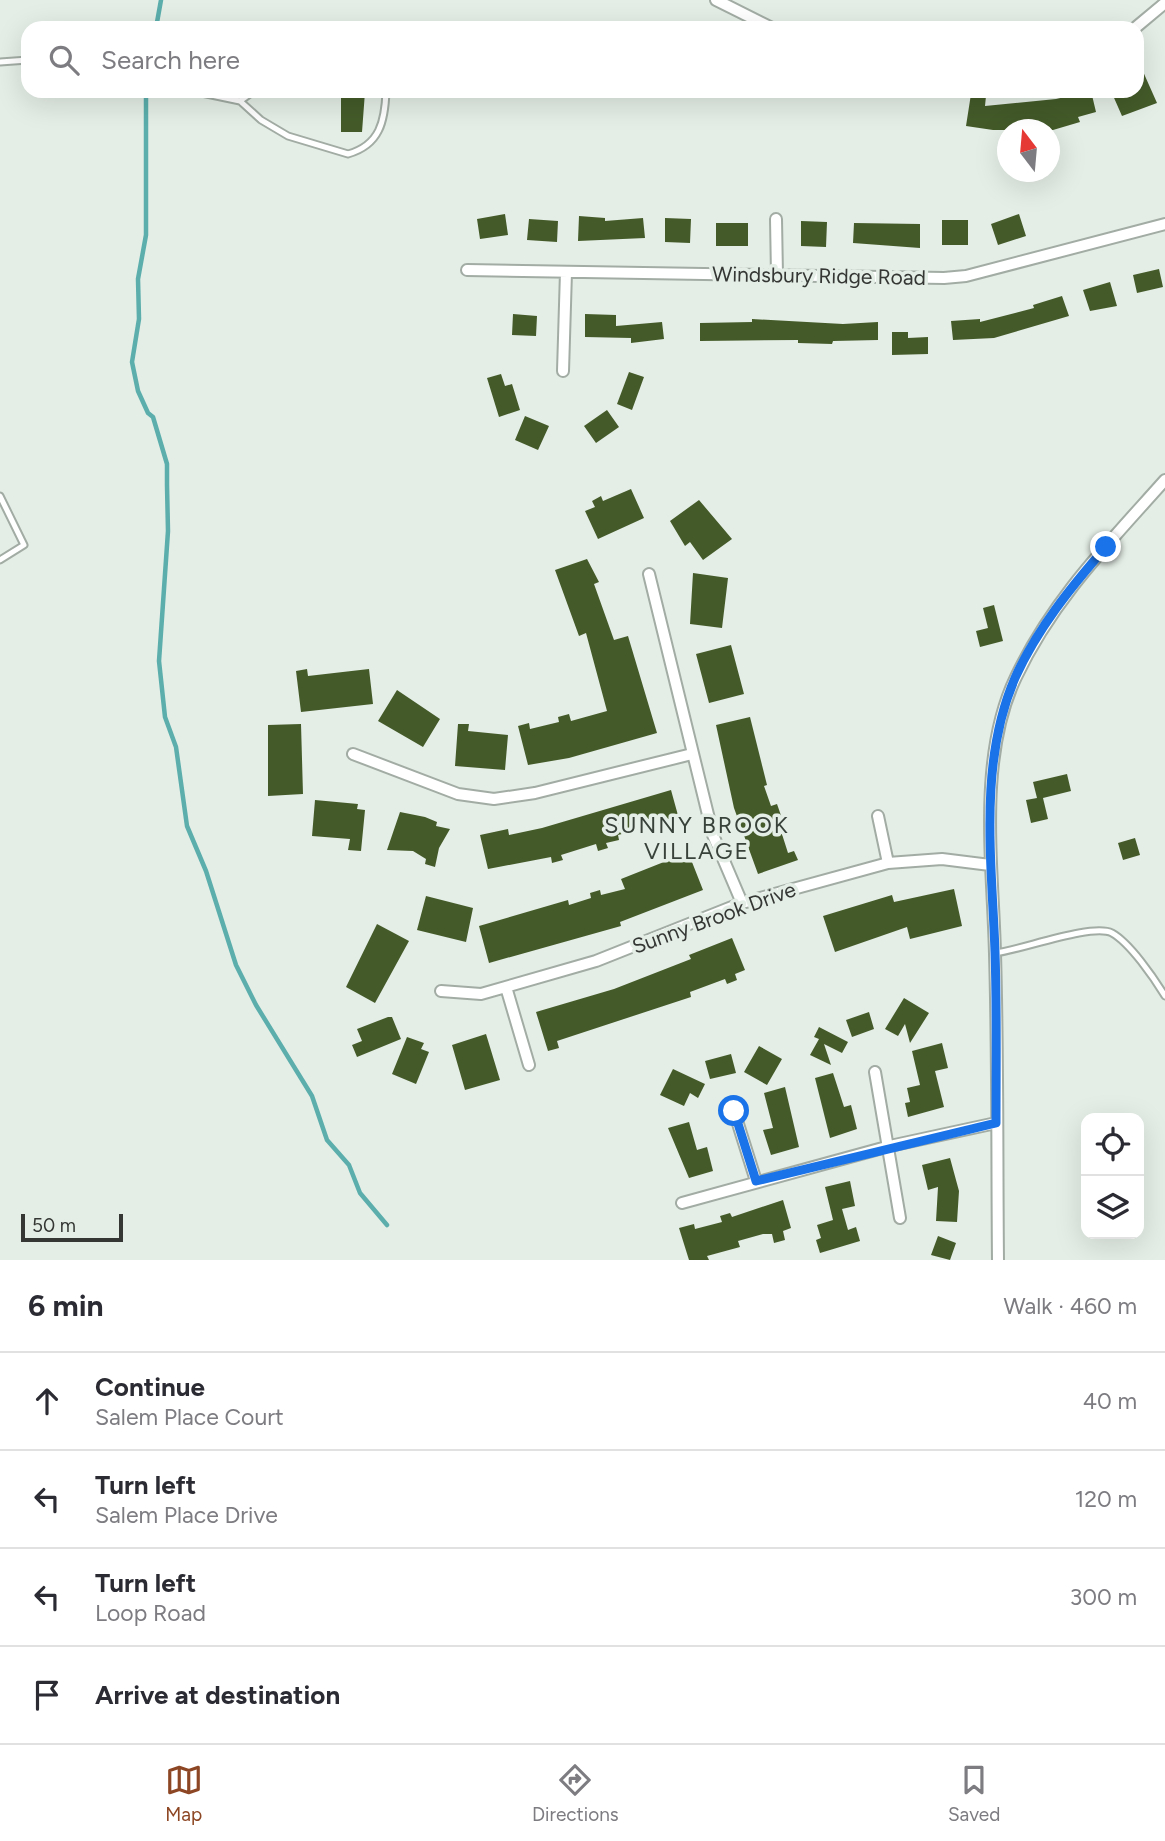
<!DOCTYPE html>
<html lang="en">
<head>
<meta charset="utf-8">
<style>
  body { margin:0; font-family:Figtree,sans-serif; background:#f7f7f7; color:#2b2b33 }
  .controls { position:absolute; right:21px; bottom:21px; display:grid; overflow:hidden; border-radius:14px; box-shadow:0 7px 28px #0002 }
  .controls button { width:63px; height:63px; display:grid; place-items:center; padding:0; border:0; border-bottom:2px solid #e1e1e2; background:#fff; color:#2b2b33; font:35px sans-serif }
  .compass { position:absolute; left:997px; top:119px; width:63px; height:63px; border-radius:50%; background:#fff; box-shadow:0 7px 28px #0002; rotate:344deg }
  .scale { position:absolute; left:21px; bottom:18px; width:102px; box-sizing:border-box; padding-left:7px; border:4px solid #343734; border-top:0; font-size:19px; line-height:24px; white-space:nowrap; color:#343734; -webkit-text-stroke:5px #e4ede6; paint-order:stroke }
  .stop { position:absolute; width:21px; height:21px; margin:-16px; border:5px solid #1a73e8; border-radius:50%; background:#fff }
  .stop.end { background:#1a73e8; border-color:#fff; box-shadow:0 2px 7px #0008 }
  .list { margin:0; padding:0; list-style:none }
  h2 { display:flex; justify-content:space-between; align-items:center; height:91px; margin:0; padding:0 28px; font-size:30px }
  h2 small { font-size:23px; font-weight:400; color:#7c7c81 }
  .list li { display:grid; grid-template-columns:46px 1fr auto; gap:21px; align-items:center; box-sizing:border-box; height:98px; padding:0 28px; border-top:2px solid #e1e1e2 }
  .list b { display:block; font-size:26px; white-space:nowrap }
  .list p { margin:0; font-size:23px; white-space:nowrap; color:#7c7c81 }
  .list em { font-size:23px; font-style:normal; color:#7c7c81 }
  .icon { flex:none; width:38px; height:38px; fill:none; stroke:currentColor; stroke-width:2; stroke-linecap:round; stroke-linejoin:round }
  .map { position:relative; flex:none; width:1165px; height:1260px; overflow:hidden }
  .search { position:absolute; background:#fff; box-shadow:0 7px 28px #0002; left:21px; right:21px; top:21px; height:77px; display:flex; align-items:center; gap:18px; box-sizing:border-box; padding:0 24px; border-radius:21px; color:#7c7c81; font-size:26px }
  .sheet { height:483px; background:#fff }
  nav { display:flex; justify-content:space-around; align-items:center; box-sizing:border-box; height:98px; border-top:2px solid #e1e1e2; background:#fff; font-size:19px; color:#7c7c81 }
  nav a { display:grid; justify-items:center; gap:4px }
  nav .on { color:#8d4623 }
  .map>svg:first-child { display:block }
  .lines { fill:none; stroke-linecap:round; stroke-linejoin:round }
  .stream { stroke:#5baeac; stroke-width:4.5 }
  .building { fill:#445b29 }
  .service-casing { stroke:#a2aca4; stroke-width:9 }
  .minor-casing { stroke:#a2aca4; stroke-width:14 }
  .service { stroke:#fff; stroke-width:5 }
  .minor { stroke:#fff; stroke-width:10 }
  .route { stroke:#1a73e8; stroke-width:9 }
  .labels { text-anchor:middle; stroke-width:7; stroke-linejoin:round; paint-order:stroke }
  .street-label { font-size:21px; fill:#343734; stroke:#e4ede6 }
  .neighbourhood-label { font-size:23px; letter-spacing:2px; fill:#39413b; stroke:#e4ede6 }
</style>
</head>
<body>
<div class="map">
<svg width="1165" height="1260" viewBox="0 0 1165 1260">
  <rect width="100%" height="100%" fill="#e4ede6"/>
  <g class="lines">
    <path class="stream" d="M 156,28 L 161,0
      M 146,91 L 146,235 L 138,279 L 139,319 L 132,362 L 138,391 L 148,413 L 153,417 L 167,464 L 167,485 L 168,531 L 159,661 L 165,717 L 176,747 L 187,826 L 206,871 L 236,965 L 256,1005 L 312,1096 L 327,1140 L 349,1165 L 360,1193 L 387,1225"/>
  </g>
  <path class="building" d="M 1137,58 L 1157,103 L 1122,116 L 1111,91 L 1137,91 Z
    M 341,91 L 365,92 L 362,132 L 341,132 Z
    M 1091,91 L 1096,112 L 1078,117 L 1080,122 L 1053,130 L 993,130 L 966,126 L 971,94 L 986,96 L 985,106 L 1056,99 Z
    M 505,214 L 508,235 L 480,239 L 477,219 Z
    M 1019,214 L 1026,236 L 998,245 L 991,224 Z
    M 579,216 L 605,218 L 605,221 L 643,218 L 645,238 L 578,241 Z
    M 665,218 L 691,219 L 690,243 L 665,242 Z
    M 529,219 L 558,221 L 557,242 L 527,240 Z
    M 942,220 L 968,220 L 968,245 L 942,245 Z
    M 801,221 L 827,222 L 826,247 L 801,246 Z
    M 716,223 L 748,223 L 748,246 L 716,246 Z
    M 854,223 L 920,224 L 920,248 L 853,243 Z
    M 1159,269 L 1163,287 L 1137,293 L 1133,275 Z
    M 1110,282 L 1117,306 L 1090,311 L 1083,290 Z
    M 1062,296 L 1069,316 L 994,338 L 953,340 L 951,321 L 980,319 L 980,322 L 1034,308 L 1033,305 Z
    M 513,314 L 537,316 L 536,336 L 512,335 Z
    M 585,314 L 616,315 L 616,326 L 662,322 L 664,339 L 631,343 L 631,338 L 585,337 Z
    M 752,319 L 843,324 L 878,322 L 878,340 L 833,341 L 832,344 L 798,343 L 798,340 L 700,341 L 700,323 L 752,322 Z
    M 892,332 L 908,332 L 908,338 L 928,337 L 928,354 L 892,355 Z
    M 629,372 L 644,377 L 632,410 L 617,404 Z
    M 501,374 L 505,386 L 512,384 L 520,410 L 499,417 L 487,378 Z
    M 607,410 L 619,427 L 596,443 L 584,426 Z
    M 525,416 L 549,426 L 538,450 L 515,440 Z
    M 631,489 L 644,518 L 598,539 L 585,511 L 595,507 L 592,501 L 601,496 L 603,501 Z
    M 699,500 L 732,539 L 703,560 L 690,542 L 685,546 L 670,521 Z
    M 587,559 L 599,582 L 594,584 L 614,640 L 628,636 L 657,733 L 569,758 L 528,765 L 518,726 L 529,723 L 530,729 L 559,722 L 558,717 L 569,714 L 571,721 L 607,711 L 586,633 L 579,636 L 555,570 Z
    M 693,573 L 728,578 L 722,628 L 690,624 Z
    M 994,605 L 1003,641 L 980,647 L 976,631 L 988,628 L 983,608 Z
    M 731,645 L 744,694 L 709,703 L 696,654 Z
    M 307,669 L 308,676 L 369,669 L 373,704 L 301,712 L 296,671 Z
    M 397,690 L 440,719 L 423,747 L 378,721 Z
    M 750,717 L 767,785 L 764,786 L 771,806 L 777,804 L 786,830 L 781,831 L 788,853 L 794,851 L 798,860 L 758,874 L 734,808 L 716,725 Z
    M 301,724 L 303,794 L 268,796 L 268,725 Z
    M 458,724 L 469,724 L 468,731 L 508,735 L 505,770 L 455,766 Z
    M 1067,774 L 1071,791 L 1043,798 L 1048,819 L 1031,823 L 1026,800 L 1037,798 L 1033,782 Z
    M 671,790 L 679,819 L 618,835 L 619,840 L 606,843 L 608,848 L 598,851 L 596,844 L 561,855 L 563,860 L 552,863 L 551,857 L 488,869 L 480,835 L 508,829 L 509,835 L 542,828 Z
    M 315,800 L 358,804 L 357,809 L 365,810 L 361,851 L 348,850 L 350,839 L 312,836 Z
    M 400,812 L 425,817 L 437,822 L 436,826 L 450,829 L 439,848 L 435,867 L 425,864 L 426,859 L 413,851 L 387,850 Z
    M 1135,838 L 1140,855 L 1123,860 L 1118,843 Z
    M 679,856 L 681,861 L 690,857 L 703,890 L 620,922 L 621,926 L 489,963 L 479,926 L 568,900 L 569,905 L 591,898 L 590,893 L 600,890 L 601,895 L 625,889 L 621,879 Z
    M 954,889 L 962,926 L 910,939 L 907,927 L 835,952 L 823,916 L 892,895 L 894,902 Z
    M 426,896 L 473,908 L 466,942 L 417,930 Z
    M 377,924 L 409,941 L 375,1003 L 346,987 Z
    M 732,938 L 745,970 L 735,974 L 737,980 L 727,984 L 725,979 L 690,992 L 691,997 L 557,1041 L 559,1048 L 548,1051 L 536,1012 L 614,989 L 691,959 L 689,955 Z
    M 904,998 L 929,1013 L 910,1043 L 905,1024 L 898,1036 L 885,1029 Z
    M 869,1012 L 874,1029 L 852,1037 L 846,1020 Z
    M 388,1017 L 392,1017 L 401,1039 L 357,1057 L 352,1045 L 362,1041 L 357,1029 Z
    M 819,1027 L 848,1042 L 842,1053 L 824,1044 L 831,1065 L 810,1055 L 819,1039 L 814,1037 Z
    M 486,1034 L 500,1080 L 465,1090 L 452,1045 Z
    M 407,1037 L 424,1043 L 421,1049 L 429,1052 L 416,1084 L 392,1074 Z
    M 942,1043 L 948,1068 L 935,1071 L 944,1107 L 908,1117 L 905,1103 L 910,1102 L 907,1088 L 920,1085 L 912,1051 Z
    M 759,1046 L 782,1059 L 767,1085 L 744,1072 Z
    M 731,1054 L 736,1073 L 710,1079 L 705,1061 Z
    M 673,1069 L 705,1084 L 698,1098 L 690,1093 L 684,1106 L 660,1095 Z
    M 833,1073 L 844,1107 L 851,1105 L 857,1129 L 830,1138 L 815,1078 Z
    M 785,1087 L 799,1147 L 771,1155 L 763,1130 L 773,1128 L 764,1093 Z
    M 689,1122 L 697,1150 L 707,1147 L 713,1171 L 689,1178 L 668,1128 Z
    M 950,1158 L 959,1191 L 957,1222 L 936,1221 L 938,1187 L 928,1190 L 922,1165 Z
    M 850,1181 L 855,1206 L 842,1209 L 848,1230 L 856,1227 L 860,1241 L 820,1253 L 816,1240 L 821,1238 L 817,1225 L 833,1220 L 825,1187 Z
    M 783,1200 L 791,1228 L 783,1231 L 785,1240 L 774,1243 L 772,1234 L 763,1234 L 738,1241 L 740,1247 L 707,1256 L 709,1260 L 689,1260 L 679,1228 L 694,1224 L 695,1229 L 722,1222 L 720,1216 L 730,1213 L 732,1217 Z
    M 938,1236 L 956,1243 L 950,1260 L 931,1255 Z"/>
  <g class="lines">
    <g class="service-casing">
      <path id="service" d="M 0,62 L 28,60
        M 192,91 L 240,101 L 261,120 L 288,136 L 348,154 C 380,145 385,121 386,91
        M 240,101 L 254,91
        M 0,496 L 24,545 L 0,560
        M 995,953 C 1021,950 1092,923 1112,933 C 1130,943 1154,978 1165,996"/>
    </g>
    <g class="minor-casing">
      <path id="minor" d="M 716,0 L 772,28
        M 1135,28 L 1165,3
        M 776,219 L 777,275
        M 467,270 L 944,278 L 966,276 L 1165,224
        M 563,371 L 566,272
        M 649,574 L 713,835 L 742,903
        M 353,754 L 458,794 L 494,799 L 535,793 L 692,754
        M 878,816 L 888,863
        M 506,987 L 529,1065
        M 441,991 L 481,994 L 596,961 L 742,903 L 888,863 L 942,859 L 990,865
        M 875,1072 L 900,1218
        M 734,1111 L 756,1181
        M 682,1203 L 890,1146 L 996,1123
        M 998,1260 C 997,1158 998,1056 995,954 C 993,866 977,758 1016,677 C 1053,599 1109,543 1165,480"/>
    </g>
    <use href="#service" class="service"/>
    <use href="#minor" class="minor"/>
  </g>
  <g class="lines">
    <path class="route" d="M 734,1111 L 756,1181 L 996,1123 C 996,1066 997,1009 995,952 C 992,863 978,763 1015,678 C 1037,629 1071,587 1106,547"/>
  </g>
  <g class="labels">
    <g class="street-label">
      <text transform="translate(819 276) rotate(1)" y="7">Windsbury Ridge Road</text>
      <text transform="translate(714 918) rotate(-20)" y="7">Sunny Brook Drive</text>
    </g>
    <g class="neighbourhood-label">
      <text x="697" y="833">SUNNY BROOK<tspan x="697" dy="26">VILLAGE</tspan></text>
    </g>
  </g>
</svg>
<div class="controls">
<button><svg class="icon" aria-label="locate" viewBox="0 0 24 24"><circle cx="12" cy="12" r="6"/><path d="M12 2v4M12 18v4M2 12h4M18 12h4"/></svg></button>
<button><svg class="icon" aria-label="layers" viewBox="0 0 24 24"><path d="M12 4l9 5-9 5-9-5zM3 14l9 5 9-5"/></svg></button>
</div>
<svg class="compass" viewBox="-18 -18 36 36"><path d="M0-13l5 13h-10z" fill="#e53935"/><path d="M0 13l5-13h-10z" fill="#7c7c81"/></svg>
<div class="scale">50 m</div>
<div class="stop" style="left:734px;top:1111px"></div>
<div class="stop end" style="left:1106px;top:547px"></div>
<div class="search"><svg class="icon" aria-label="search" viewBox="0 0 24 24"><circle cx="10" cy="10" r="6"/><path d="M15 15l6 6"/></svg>Search here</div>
</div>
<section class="sheet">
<h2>6 min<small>Walk · 460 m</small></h2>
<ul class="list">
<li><svg class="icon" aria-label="ahead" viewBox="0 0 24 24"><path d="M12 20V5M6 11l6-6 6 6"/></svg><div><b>Continue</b><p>Salem Place Court</p></div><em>40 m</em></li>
<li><svg class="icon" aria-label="left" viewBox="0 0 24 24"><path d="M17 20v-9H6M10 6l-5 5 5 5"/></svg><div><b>Turn left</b><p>Salem Place Drive</p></div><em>120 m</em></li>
<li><svg class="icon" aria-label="left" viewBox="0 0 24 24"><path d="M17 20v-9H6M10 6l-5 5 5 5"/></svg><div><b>Turn left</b><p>Loop Road</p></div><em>300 m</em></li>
<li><svg class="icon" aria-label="arrive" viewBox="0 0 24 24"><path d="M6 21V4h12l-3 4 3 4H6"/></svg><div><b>Arrive at destination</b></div></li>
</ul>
</section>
<nav>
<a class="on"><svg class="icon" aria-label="map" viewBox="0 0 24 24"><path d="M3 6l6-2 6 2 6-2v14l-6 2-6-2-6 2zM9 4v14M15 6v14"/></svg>Map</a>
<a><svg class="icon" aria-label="directions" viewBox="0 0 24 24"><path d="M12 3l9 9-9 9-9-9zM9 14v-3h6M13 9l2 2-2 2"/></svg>Directions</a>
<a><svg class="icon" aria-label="saved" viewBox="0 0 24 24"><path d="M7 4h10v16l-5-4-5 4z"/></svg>Saved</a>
</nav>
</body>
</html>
